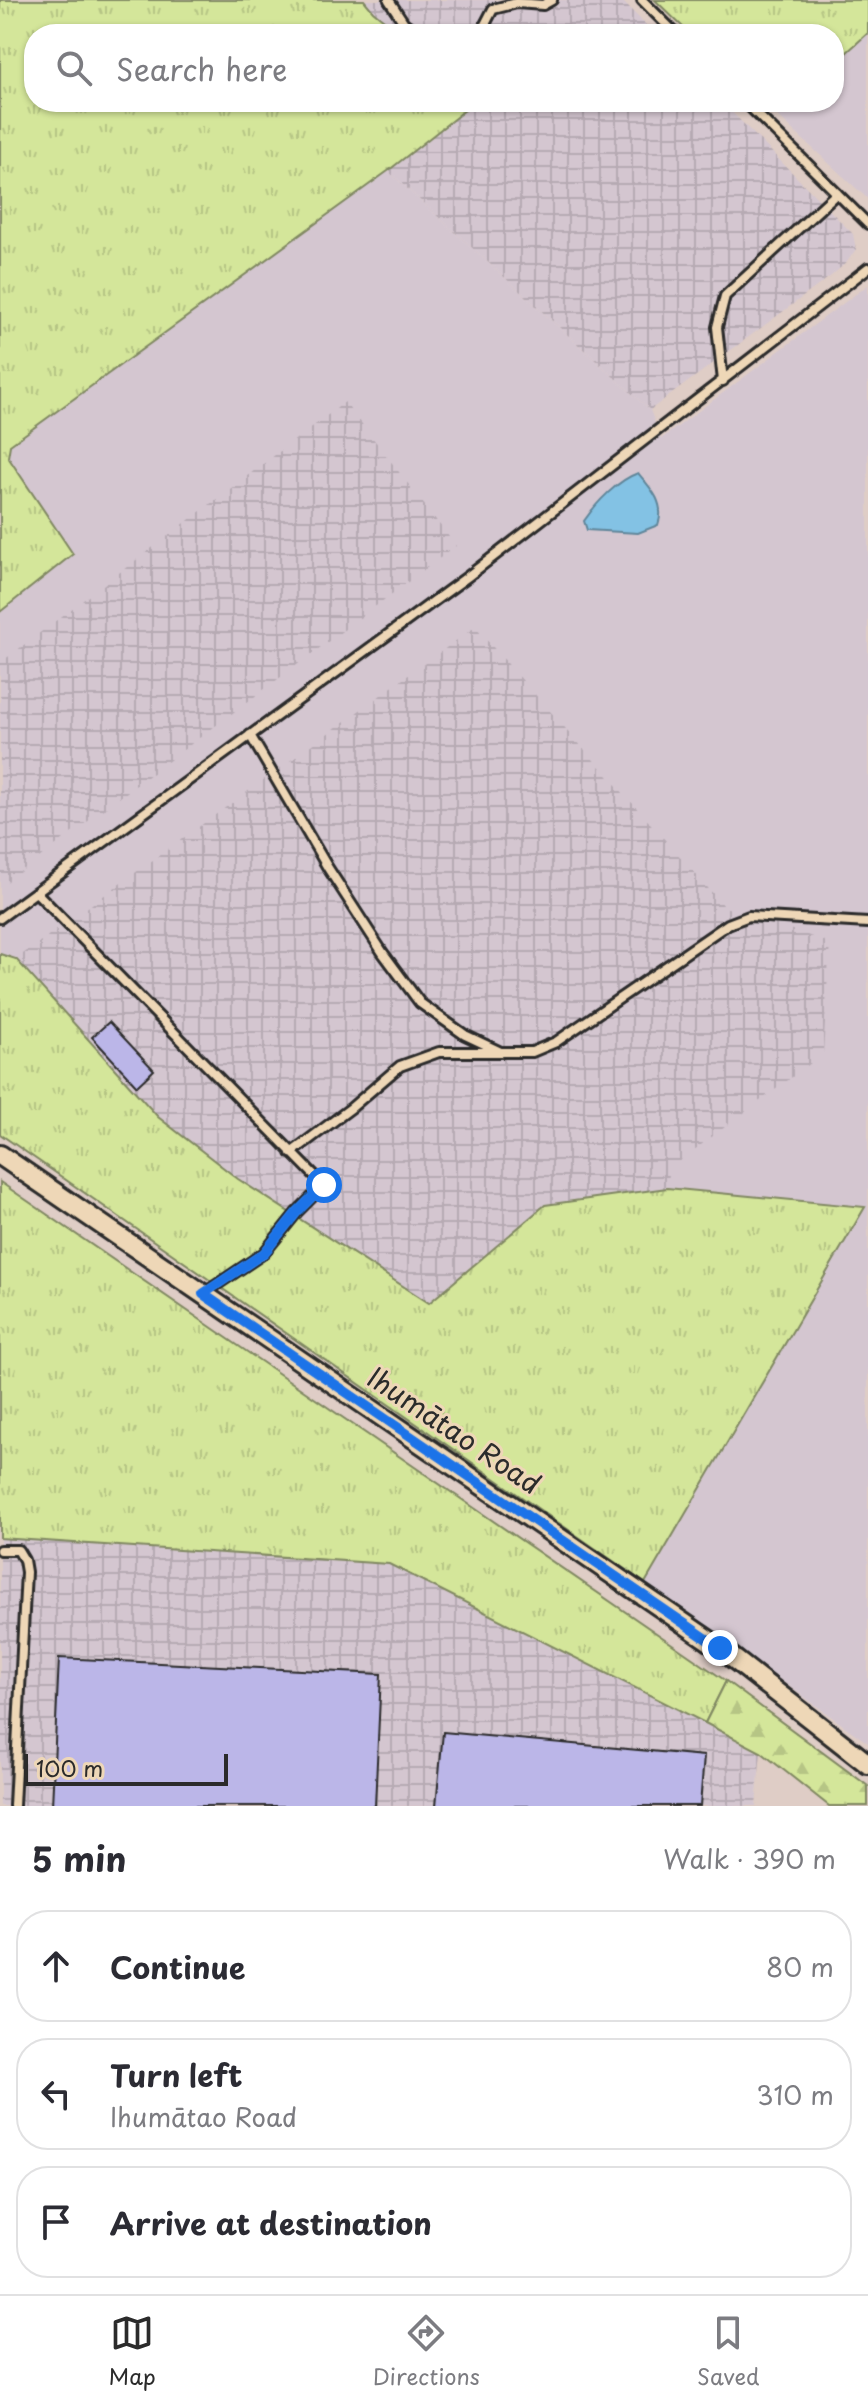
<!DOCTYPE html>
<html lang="en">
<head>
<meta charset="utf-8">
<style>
  body { margin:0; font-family:"Playpen Sans",sans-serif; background:#f2f2f3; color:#2b2b33 }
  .scale { position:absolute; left:24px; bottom:20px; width:204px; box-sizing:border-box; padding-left:8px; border:4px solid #2b2b2b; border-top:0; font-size:22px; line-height:28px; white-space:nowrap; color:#2b2b2b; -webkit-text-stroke:6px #eed7b7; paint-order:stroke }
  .stop { position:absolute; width:24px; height:24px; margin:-18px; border:6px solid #1a73e8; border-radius:50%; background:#fff }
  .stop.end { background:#1a73e8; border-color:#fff; box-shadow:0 2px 8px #0008 }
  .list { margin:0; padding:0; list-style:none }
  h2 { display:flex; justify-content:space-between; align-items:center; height:104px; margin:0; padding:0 32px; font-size:34px }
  h2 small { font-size:26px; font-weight:400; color:#7c7c81 }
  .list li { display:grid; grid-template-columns:52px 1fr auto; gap:24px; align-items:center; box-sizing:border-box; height:112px; margin:0 16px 16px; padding:0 16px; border:2px solid #e1e1e2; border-radius:32px }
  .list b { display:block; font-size:30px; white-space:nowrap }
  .list p { margin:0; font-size:26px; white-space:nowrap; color:#7c7c81 }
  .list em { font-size:26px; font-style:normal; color:#7c7c81 }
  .icon { flex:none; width:44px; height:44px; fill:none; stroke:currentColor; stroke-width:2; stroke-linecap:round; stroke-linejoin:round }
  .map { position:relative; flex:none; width:868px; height:1806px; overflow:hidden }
  .search { position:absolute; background:#fff; box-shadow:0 2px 6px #0004; left:24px; right:24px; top:24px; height:88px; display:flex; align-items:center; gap:20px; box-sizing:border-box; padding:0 28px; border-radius:32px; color:#7c7c81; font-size:30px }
  .sheet { height:488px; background:#fff }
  nav { display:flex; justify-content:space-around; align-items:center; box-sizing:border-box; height:112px; border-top:2px solid #e1e1e2; background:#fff; font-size:22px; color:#7c7c81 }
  nav a { display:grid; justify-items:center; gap:4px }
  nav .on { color:#2b2b2b }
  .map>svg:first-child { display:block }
  .built { fill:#d4c6d0 }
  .industrial { fill:url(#industrial-grid) }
  .grass { fill:url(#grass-tufts); stroke:#808862; stroke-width:2 }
  .forest { fill:url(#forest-firs); stroke:#808862; stroke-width:2 }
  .water { fill:#83c2e4; stroke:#60869a; stroke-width:2 }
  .building { fill:#bbb6e8; stroke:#2b2b2b; stroke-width:2 }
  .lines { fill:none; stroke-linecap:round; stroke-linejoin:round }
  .service-casing { stroke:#2b2b2b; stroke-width:14 }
  .tertiary-casing { stroke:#2b2b2b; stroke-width:24 }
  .service { stroke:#eed7b7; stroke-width:8 }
  .tertiary { stroke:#eed7b7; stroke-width:18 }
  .route { stroke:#1a73e8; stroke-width:10 }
  .labels { text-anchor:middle; stroke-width:6; stroke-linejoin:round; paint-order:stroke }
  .street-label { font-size:28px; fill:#2b2b2b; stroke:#eed7b7 }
</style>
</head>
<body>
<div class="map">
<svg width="868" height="1806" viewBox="0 0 868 1806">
  <defs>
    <pattern id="industrial-grid" width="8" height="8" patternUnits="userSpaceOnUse" patternTransform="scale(2)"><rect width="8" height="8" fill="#d4c6d0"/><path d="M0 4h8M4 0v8" fill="none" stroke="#b6aab3"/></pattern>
    <pattern id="grass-tufts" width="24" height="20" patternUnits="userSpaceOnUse" patternTransform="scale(2)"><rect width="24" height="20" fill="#d4e69a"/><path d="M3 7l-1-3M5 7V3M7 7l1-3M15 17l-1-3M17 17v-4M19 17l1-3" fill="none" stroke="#b6c585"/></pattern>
    <pattern id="forest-firs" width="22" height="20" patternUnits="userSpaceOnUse" patternTransform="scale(2)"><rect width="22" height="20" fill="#d4e69a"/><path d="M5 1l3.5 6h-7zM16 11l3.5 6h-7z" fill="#b6c585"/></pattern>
  </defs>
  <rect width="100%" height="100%" fill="#dfcdc6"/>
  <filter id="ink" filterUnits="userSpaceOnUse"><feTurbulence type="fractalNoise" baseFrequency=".0125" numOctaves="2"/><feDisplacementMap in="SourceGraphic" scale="16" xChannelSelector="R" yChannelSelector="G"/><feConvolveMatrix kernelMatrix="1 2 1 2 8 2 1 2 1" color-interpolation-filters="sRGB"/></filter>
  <g filter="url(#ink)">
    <path class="built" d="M 655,0 L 868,0 L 868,199 L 762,102 L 834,102 L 834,34 L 690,34 Z
      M 388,171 L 650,410 L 661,439 L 868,285 L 868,1743 L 645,1583 L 865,1208 L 545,1205 L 0,954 L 0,612 L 72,554 L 8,457 L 10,445 Z"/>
    <path class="industrial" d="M 364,0 L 621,0 L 655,34 L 401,34 L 373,11 Z
      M 475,102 L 722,102 L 853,234 L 856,249 L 847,262 L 831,276 L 650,410 L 388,171 Z
      M 345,402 L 456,546 L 0,887 L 0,663 Z
      M 475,627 L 725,907 L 830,943 L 823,1054 L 670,1168 L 667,1188 L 545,1205 L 429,1303 L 237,1179 L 158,1117 L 16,959 Z
      M 0,1538 L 389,1564 L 449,1591 L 761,1752 L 756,1806 L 0,1806 Z"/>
    <path class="grass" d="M 0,0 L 364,0 L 373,11 L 401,34 L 34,34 L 34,102 L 475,102 L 388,171 L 10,445 L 8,457 L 73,554 L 0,612 Z
      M 655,0 L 868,0 L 868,33 L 834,64 L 834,34 L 690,34 Z
      M 0,954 L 16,959 L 158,1117 L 238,1179 L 429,1303 L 545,1205 L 667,1188 L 865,1207 L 645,1583 L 0,1134 Z
      M 0,1182 L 726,1681 L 705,1723 L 389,1564 L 0,1538 Z"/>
    <path class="forest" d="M 726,1681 L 868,1786 L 868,1806 L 829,1806 L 761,1752 L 705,1723 Z"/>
    <path class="water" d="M 638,473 C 651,488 666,504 658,525 L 638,533 L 587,530 L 584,521 C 596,503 618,480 638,473 Z"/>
    <path class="building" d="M 109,1022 L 154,1070 L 137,1086 L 92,1037 Z
      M 59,1658 L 381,1674 L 375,1806 L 52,1806 Z
      M 443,1732 L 704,1756 L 700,1806 L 436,1806 Z"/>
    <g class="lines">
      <g class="service-casing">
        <path id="service" d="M 389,0 L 404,23 L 419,34
          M 642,0 L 676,34
          M 480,34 L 493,9 L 517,3 L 543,5 L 552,0
          M 745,102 L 868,224
          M 723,381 L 717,327 L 725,296 L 837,193
          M 250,735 L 328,868 L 383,953 L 420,1003 L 465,1035 L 501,1052
          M 36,892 L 324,1185 L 297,1212 L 264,1253 L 203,1294
          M 0,918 L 467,577 L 868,268
          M 291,1153 L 351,1108 L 400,1066 L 439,1052 L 532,1052 L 556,1042 L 728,924 L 749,916 L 868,923
          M 0,1550 L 18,1550 L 24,1560 L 26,1572 L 14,1806"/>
      </g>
      <g class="tertiary-casing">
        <path id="tertiary" d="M 0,1155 L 720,1648 L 868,1764"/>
      </g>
      <use href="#service" class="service"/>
      <use href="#tertiary" class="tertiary"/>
    </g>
  </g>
  <g class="lines" filter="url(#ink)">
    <path class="route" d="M 324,1185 L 297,1212 L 264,1253 L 203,1294 L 720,1648"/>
  </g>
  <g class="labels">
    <g class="street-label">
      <text transform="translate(454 1431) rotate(34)" y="10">Ihumātao Road</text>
    </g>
  </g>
</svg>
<div class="scale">100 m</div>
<div class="stop" style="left:324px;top:1185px"></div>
<div class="stop end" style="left:720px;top:1648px"></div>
<div class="search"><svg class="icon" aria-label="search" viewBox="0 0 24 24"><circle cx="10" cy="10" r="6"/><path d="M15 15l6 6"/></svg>Search here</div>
</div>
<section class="sheet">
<h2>5 min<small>Walk · 390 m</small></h2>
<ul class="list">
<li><svg class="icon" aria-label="ahead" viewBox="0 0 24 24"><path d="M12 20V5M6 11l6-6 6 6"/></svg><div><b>Continue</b></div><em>80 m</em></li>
<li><svg class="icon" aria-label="left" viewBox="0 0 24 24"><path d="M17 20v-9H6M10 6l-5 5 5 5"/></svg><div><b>Turn left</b><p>Ihumātao Road</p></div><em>310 m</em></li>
<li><svg class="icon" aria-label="arrive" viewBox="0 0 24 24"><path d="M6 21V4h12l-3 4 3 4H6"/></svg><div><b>Arrive at destination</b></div></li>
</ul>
</section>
<nav>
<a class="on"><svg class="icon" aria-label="map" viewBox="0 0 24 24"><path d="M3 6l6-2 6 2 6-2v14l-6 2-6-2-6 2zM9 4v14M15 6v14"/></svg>Map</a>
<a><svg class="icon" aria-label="directions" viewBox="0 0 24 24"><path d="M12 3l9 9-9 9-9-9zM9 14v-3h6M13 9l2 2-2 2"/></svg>Directions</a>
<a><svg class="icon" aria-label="saved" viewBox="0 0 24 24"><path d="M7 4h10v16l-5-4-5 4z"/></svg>Saved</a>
</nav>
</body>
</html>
